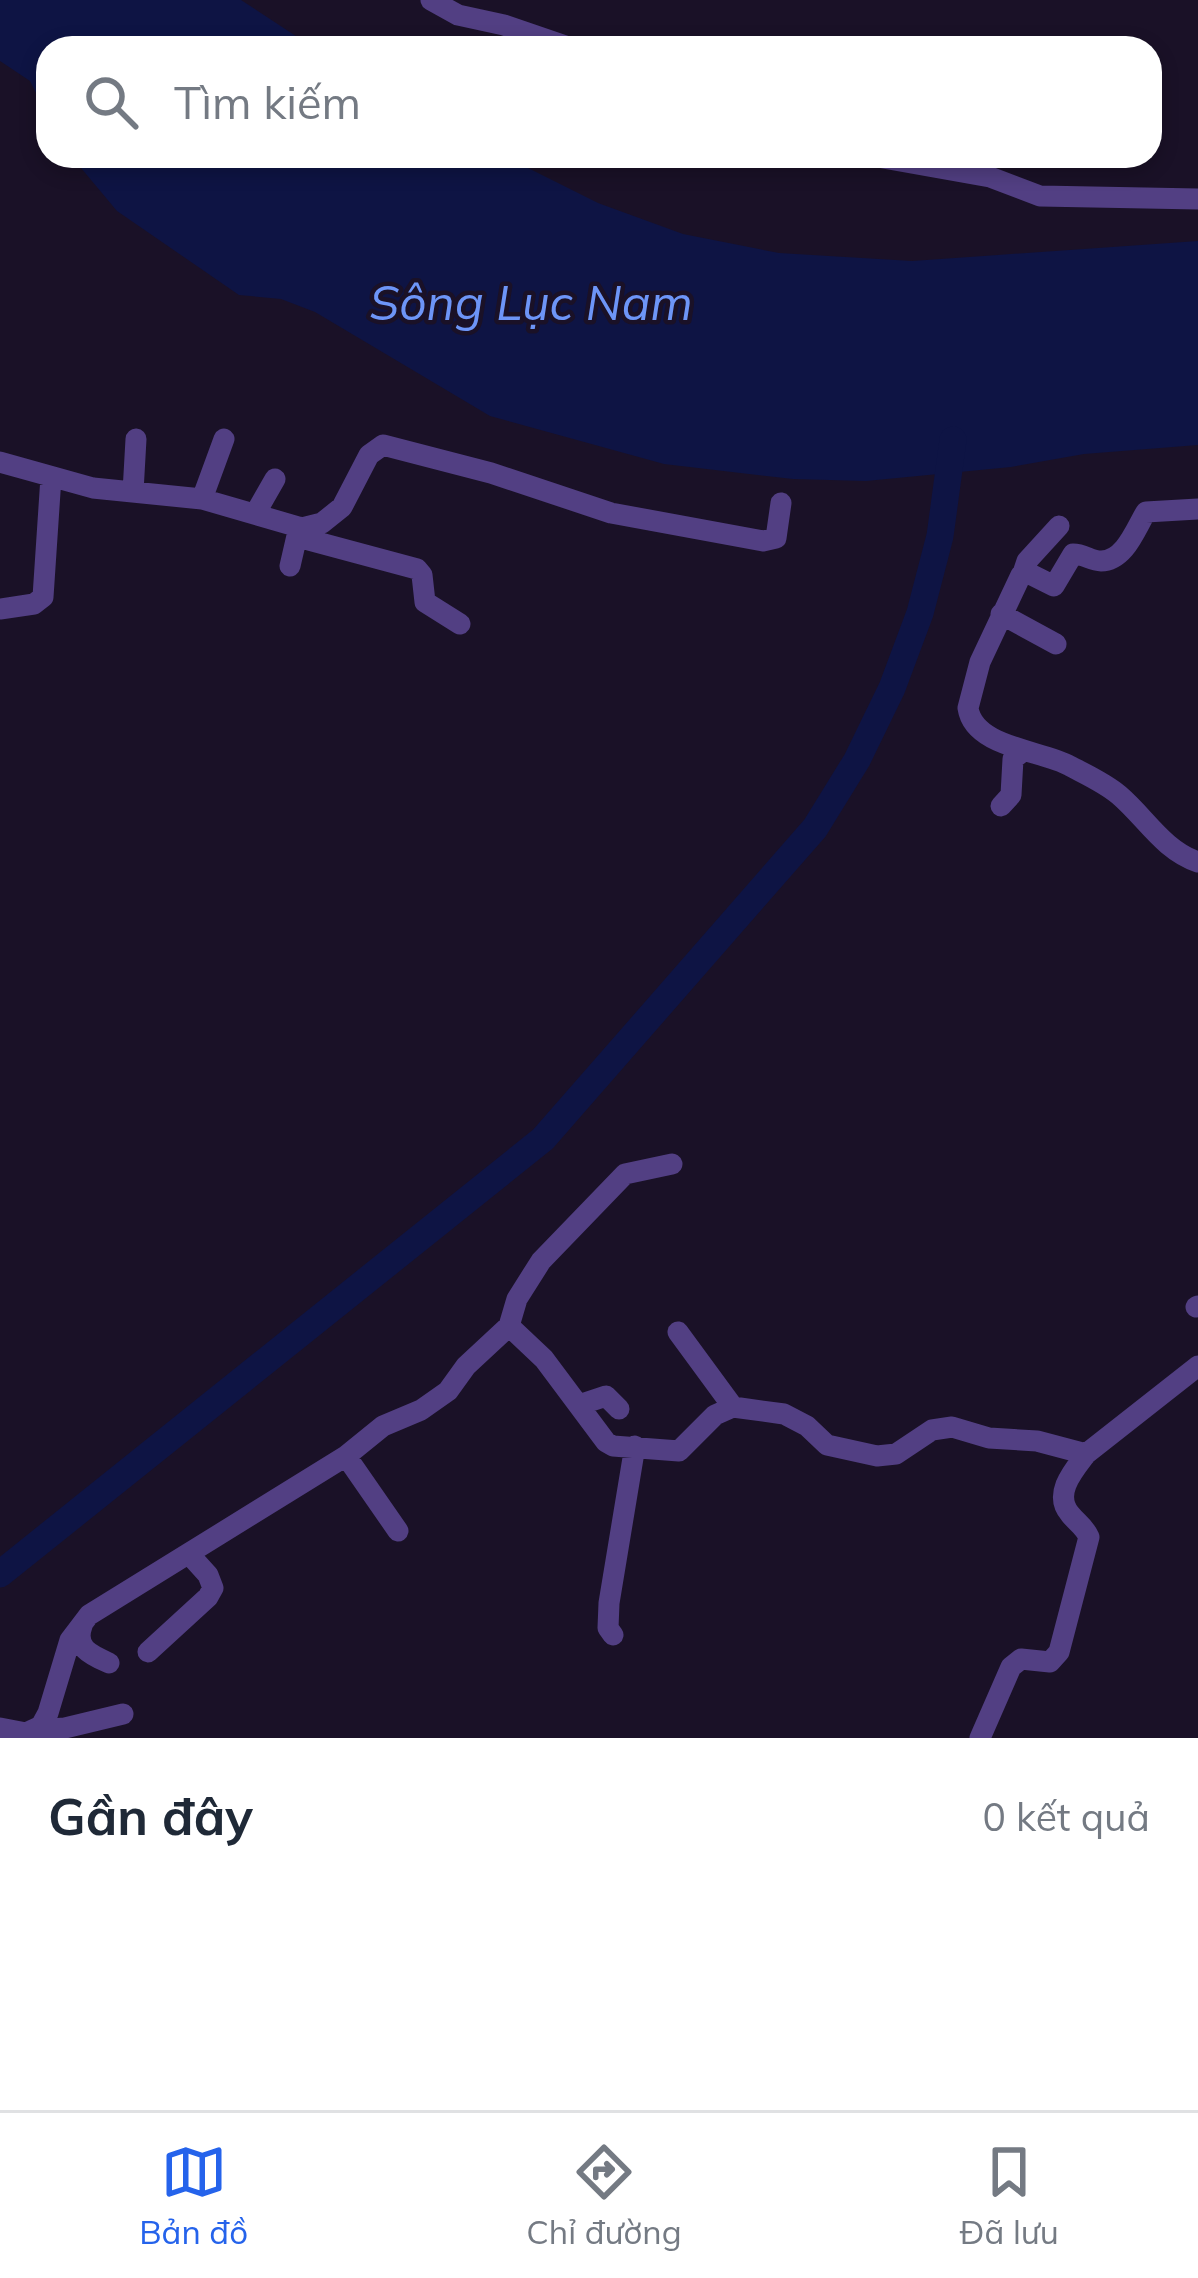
<!DOCTYPE html>
<html lang="vi">
<head>
<meta charset="utf-8">
<style>
  body { margin:0; font-family:Mulish,sans-serif; background:#f2f2f3; color:#1f2937 }
  .list { margin:0; padding:0; list-style:none }
  h2 { display:flex; justify-content:space-between; align-items:center; height:156px; margin:0; padding:0 48px; font-size:51px }
  h2 small { font-size:39px; font-weight:400; color:#747a83 }
  .icon { flex:none; width:66px; height:66px; fill:none; stroke:currentColor; stroke-width:2; stroke-linecap:round; stroke-linejoin:round }
  .map { position:relative; flex:none; width:1198px; height:1738px; overflow:hidden }
  .search { position:absolute; background:#fff; box-shadow:0 6px 18px #0003; left:36px; right:36px; top:36px; height:132px; display:flex; align-items:center; gap:30px; box-sizing:border-box; padding:0 42px; border-radius:36px; color:#747a83; font-size:45px }
  .sheet { height:372px; background:#fff }
  nav { display:flex; justify-content:space-around; align-items:center; box-sizing:border-box; height:168px; border-top:3px solid #e0e1e3; background:#fff; font-size:33px; color:#747a83 }
  nav a { display:grid; justify-items:center; gap:6px }
  nav .on { color:#2563eb }
  .map>svg:first-child { display:block }
  .water { fill:#0e1444 }
  .lines { fill:none; stroke-linecap:round; stroke-linejoin:round }
  .river { stroke:#0e1444; stroke-width:27 }
  .minor { stroke:#523f83; stroke-width:21 }
  .labels { text-anchor:middle; stroke-width:9; stroke-linejoin:round; paint-order:stroke }
  .water-label { font-size:48px; font-style:italic; fill:#6d95f7; stroke:#1a1127 }
</style>
</head>
<body>
<div class="map">
<svg width="1198" height="1738" viewBox="0 0 1198 1738">
  <rect width="100%" height="100%" fill="#1a1127"/>
  <path class="water" d="M 0,0 L 241,0 L 314,48 L 48,48 L 48,117 L 30,81 L 0,61 Z
    M 71,156 L 504,156 L 598,203 L 683,234 L 779,253 L 912,261 L 1198,241 L 1198,445 L 1084,454 L 1011,467 L 866,481 L 793,479 L 664,464 L 490,416 L 315,312 L 281,299 L 239,295 L 117,211 Z"/>
  <g class="lines">
    <path class="river" d="M 0,1574 L 543,1139 L 815,828 L 857,760 L 892,688 L 920,613 L 940,536 L 953,440"/>
    <path class="minor" d="M 431,0 L 458,15 L 504,25 L 571,48
      M 872,156 L 990,177 L 1040,196 L 1198,199
      M 0,462 L 93,488 L 202,499 L 302,528 L 322,523 L 342,507 L 369,455 L 383,445 L 491,473 L 611,513 L 763,541 L 776,538 L 781,503
      M 133,492 L 136,439
      M 202,499 L 224,439
      M 1198,509 L 1146,512 C 1136,528 1125,561 1101,561 C 1091,561 1084,554 1073,554 L 1054,586 L 1028,573 L 1021,575 L 980,662 L 968,708 C 974,748 1042,750 1070,766 C 1087,775 1105,783 1119,795 C 1146,818 1163,850 1198,862
      M 255,514 L 275,479
      M 302,528 L 309,540 L 417,569 L 422,575 L 425,602 L 460,624
      M 290,566 L 299,527
      M 1023,573 L 1027,561 L 1059,526
      M 0,609 L 34,604 L 43,597 L 51,477
      M 1001,614 L 1056,644
      M 1001,806 L 1011,795 L 1013,759 L 1022,752
      M 1196,1307 L 1198,1306
      M 509,1326 L 517,1299 L 541,1261 L 625,1174 L 672,1164
      M 678,1332 L 733,1407
      M 579,1405 L 606,1396 L 619,1409
      M 346,1456 L 398,1531
      M 82,1626 C 74,1648 91,1655 109,1663
      M 613,1635 L 608,1628 L 609,1603 L 635,1446
      M 148,1652 L 208,1597 L 213,1588 L 208,1575 L 189,1554
      M 0,1728 L 26,1733 L 41,1726 L 48,1713 L 70,1640 L 89,1615 L 346,1456 L 383,1426 L 421,1410 L 448,1391 L 466,1366 L 509,1326 L 544,1359 L 606,1442 L 613,1446 L 679,1451 L 715,1415 L 733,1407 L 784,1414 L 807,1426 L 827,1445 L 877,1456 L 896,1454 L 932,1430 L 952,1427 L 989,1438 L 1037,1441 L 1086,1454 L 1198,1366
      M 37,1730 L 65,1728 L 123,1714
      M 980,1738 L 1011,1667 L 1021,1659 L 1050,1662 L 1059,1652 L 1089,1537 C 1084,1526 1077,1523 1070,1514 C 1053,1494 1073,1471 1086,1454"/>
  </g>
  <g class="labels">
    <g class="water-label">
      <text x="531" y="320">Sông Lục Nam</text>
    </g>
  </g>
</svg>
<div class="search"><svg class="icon" aria-label="search" viewBox="0 0 24 24"><circle cx="10" cy="10" r="6"/><path d="M15 15l6 6"/></svg>Tìm kiếm</div>
</div>
<section class="sheet">
<h2>Gần đây<small>0 kết quả</small></h2>
<ul class="list">
</ul>
</section>
<nav>
<a class="on"><svg class="icon" aria-label="map" viewBox="0 0 24 24"><path d="M3 6l6-2 6 2 6-2v14l-6 2-6-2-6 2zM9 4v14M15 6v14"/></svg>Bản đồ</a>
<a><svg class="icon" aria-label="directions" viewBox="0 0 24 24"><path d="M12 3l9 9-9 9-9-9zM9 14v-3h6M13 9l2 2-2 2"/></svg>Chỉ đường</a>
<a><svg class="icon" aria-label="saved" viewBox="0 0 24 24"><path d="M7 4h10v16l-5-4-5 4z"/></svg>Đã lưu</a>
</nav>
</body>
</html>
